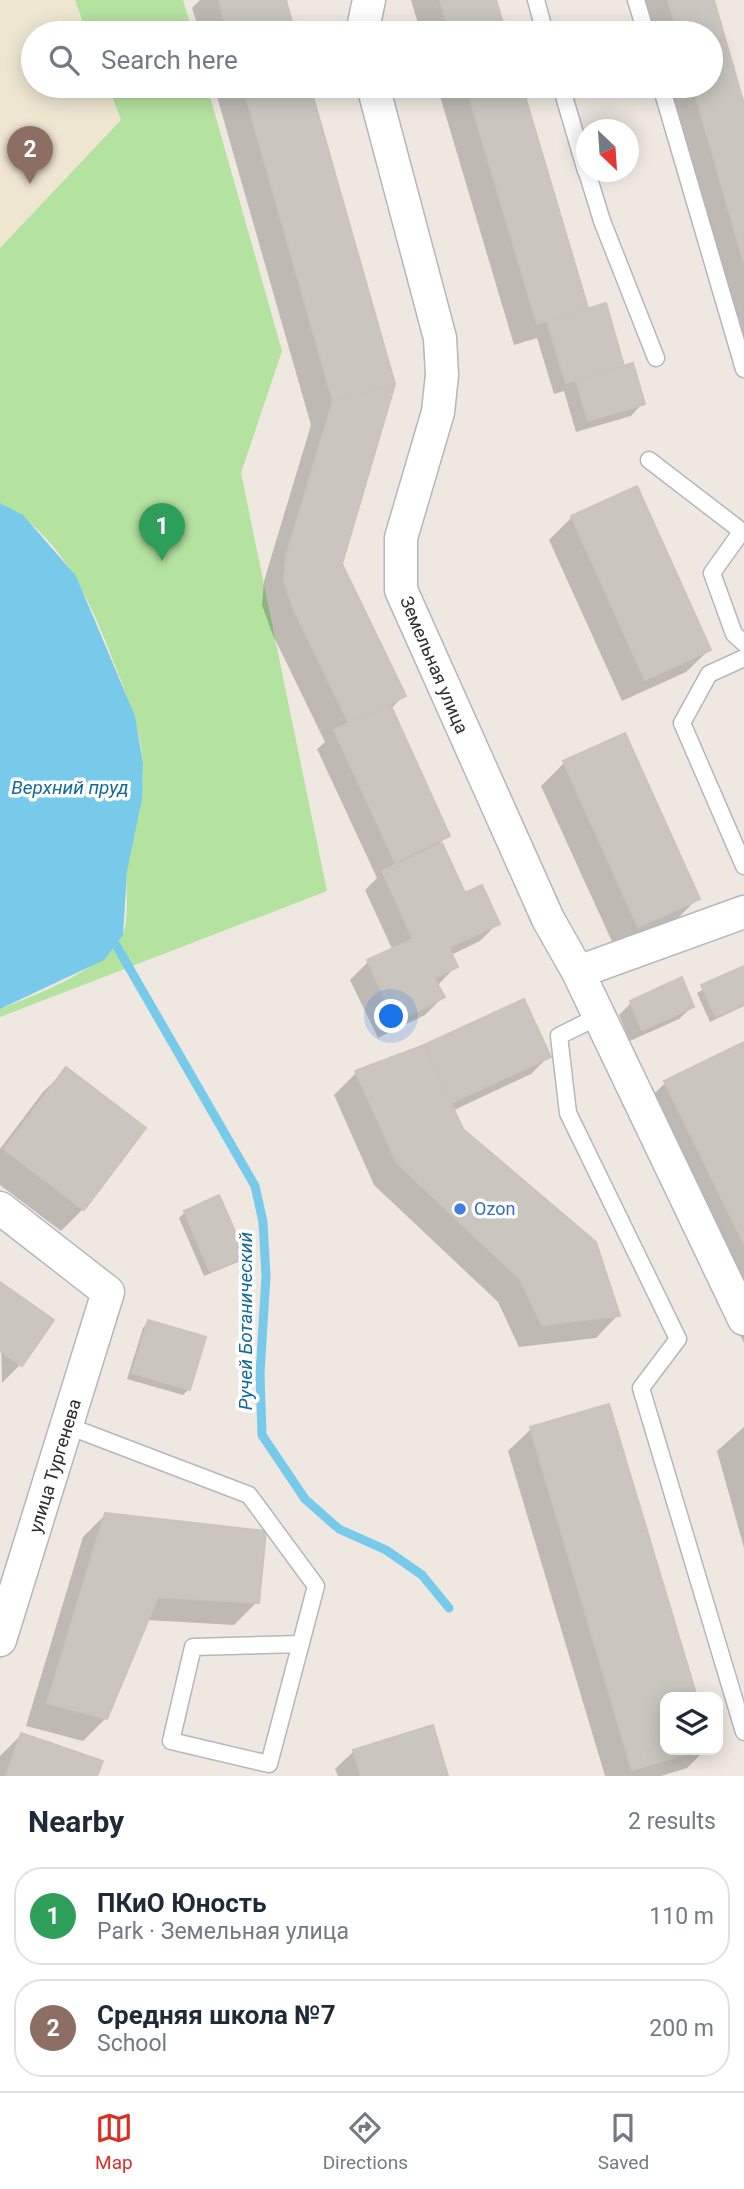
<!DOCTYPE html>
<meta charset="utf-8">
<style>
:root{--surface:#fff;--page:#f2f2f3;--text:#1f2937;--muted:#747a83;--line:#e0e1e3;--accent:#d93025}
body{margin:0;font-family:Roboto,sans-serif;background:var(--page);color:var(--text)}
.controls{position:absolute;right:21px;bottom:21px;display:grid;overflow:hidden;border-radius:14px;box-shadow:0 4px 18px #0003}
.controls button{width:63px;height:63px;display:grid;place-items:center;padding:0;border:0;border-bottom:2px solid var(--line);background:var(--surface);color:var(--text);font:35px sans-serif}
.compass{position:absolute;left:576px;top:119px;width:63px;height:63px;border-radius:50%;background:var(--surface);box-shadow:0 4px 18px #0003;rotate:155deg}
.you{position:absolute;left:392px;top:1017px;width:24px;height:24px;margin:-18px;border:5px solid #fff;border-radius:50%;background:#1a73e8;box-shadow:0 0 0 10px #1a73e833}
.badge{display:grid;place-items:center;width:46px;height:46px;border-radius:50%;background:var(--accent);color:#fff;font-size:23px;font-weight:700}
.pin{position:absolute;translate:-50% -58px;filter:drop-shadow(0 2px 4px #0008)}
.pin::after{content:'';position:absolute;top:37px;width:24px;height:21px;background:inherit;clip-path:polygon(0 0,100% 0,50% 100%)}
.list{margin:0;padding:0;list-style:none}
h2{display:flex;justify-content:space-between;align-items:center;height:91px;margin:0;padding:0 28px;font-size:30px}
h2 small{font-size:23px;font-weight:400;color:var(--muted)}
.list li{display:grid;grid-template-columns:46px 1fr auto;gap:21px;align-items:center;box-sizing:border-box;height:98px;margin:0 14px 14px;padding:0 14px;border:2px solid var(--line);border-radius:28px}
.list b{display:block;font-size:26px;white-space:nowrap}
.list p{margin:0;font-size:23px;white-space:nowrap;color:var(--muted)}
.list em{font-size:23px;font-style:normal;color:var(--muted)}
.icon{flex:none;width:38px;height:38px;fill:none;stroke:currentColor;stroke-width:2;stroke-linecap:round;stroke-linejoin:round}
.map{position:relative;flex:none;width:744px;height:1776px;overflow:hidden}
.search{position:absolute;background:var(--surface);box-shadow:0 4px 18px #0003;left:21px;right:21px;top:21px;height:77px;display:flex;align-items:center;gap:18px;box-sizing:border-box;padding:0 24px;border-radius:38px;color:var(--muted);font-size:26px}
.sheet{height:315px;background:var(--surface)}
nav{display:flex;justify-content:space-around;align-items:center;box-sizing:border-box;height:98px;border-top:2px solid var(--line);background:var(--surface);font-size:19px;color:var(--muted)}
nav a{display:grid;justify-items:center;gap:4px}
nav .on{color:var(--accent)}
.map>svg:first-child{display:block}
.education{fill:#eee6d1}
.green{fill:#b4e29f}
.water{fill:#78caeb}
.shadow{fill:#0003}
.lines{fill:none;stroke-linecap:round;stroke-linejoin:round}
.stream{stroke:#78caeb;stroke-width:9}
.building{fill:#cac6bf;stroke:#cac4ba;stroke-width:2}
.lane-casing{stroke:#b4b6c0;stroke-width:19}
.street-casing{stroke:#b4b6c0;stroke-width:35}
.lane{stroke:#fff;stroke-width:16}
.street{stroke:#fff;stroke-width:32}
.shop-dot{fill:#3f7fe0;stroke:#fff;stroke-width:2.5}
.labels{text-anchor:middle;stroke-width:7;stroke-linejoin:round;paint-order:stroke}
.street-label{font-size:18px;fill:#2d2d2d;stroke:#fff}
.shop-label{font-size:18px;fill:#366cbe;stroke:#fff;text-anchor:start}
.water-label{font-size:19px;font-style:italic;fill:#12699c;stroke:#fff}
</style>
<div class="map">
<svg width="744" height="1776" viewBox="0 0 744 1776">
<rect width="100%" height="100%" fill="#eee8e0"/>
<path class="education" d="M0,0H75L87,33H33V86H108L121,120L0,248Z"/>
<path class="green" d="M75,0H183L193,33H87Z
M108,86H207L282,351L241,473L327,891L0,1017V1009C36,995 102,970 121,937C131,921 125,888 127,869C131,834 144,800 143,764C141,728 127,696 114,663C90,600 62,535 0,503V248L121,120Z"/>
<path class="water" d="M0,503L23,515L76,576L135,716L143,763L142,799L127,871L123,935L104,960L0,1009Z"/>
<path class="shadow" d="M200,0H284L293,33H200L192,8Z
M411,0H495L504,33H421Z
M640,0H712L744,111V363L664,86H711V33H649Z
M214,86H308L393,384L340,564L403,696L391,709L448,835L440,843L465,895L498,923L480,941L451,955L455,967L437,986L443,997L425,1015L378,1038L350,980L368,962L393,951L365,890L377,878L317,749L325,742L272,633L262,605L264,581L311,425Z
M437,86H520L586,308L582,312L623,368L643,403L631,416L576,432L564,391L554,394L537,338L514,345Z
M572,517L709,650L686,672L622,701L549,540Z
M564,763L698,898L675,921L615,948L541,786Z
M744,967V1006L710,1022L697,993Z
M523,1001L549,1056L531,1074L452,1111L462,1130L618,1315L596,1338L519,1347L498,1302L374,1185L334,1095L356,1073L425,1047Z
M631,1003L692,1007L679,1019L630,1041L619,1015Z
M744,1044V1343L632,1116L665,1083Z
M66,1070L83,1209L61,1231L0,1185V1149L43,1092Z
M185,1212L244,1256L238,1262L204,1276L179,1218Z
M0,1284L52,1321L20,1365L2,1383Z
M148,1322L189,1389L183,1395L127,1379L143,1328Z
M608,1406L695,1697H665V1750H705L687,1768L661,1776H605L508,1451L531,1429Z
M744,1427V1548L717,1451Z
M105,1515L257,1602L234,1625L146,1620L106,1718L83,1741L26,1726L83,1537Z
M21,1735L95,1776H0V1756Z
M354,1751L446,1776H338L335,1769Z"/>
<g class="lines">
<path class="stream" d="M116,945L255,1186L263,1222L266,1276L260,1374L262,1435L305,1499L339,1529L386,1550L422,1575L449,1608"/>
</g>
<path class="building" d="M219,0H286L295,33H228Z
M440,0H496L506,33H450Z
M668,0H714L744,104V263L693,86H711V33H678Z
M243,86H310L395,384L333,401Z
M466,86H522L588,308L537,324Z
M606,303L624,366L566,383L547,321Z
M633,363L645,404L588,421L576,380Z
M395,384L342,564L406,696L349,723L294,610L284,582L286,557L333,401Z
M637,486L711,650L645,680L571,516Z
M390,704L450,836L395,862L334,730Z
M625,733L700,899L638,927L563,761Z
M442,843L465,893L482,885L500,924L449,947L458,967L434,978L445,997L396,1022L367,960L413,939L382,871Z
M744,966V1004L716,1017L701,985Z
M682,977L694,1007L642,1030L630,1001Z
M524,999L551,1057L451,1103L424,1045Z
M744,1042V1244L664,1081Z
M424,1045L463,1129L596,1242L620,1316L542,1325L520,1279L397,1163L355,1071Z
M66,1067L146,1128L84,1210L4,1149Z
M219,1195L246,1256L210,1272L184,1211Z
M0,1282L54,1320L22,1366L0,1351Z
M148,1320L206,1337L190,1390L132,1373Z
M609,1404L697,1697H665V1750H700L632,1770L530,1427Z
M105,1513L266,1531L259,1603L158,1597L107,1719L47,1703Z
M433,1725L448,1776H361L353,1750Z
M21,1733L103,1761L97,1776H6Z"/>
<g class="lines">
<g class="lane-casing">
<path id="lane" d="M536,0L545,33
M636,0L646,33
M561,86L586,171
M661,86L744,369
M587,172L602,221L656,358
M649,460L744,533
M742,531L712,573L734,634L744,643
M744,658L709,674L682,723L744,866
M599,1016L559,1036L568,1113L678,1339L641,1388L744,1732
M68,1426L249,1495L316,1586L269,1764L171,1741L193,1647L301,1644"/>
</g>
<g class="street-casing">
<path id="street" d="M362,33L369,0
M373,86L440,338L442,375L438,412L401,538V590L548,919L578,972L744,1319
M578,972L744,912
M0,1208L108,1292L0,1640"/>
</g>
<use href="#lane" class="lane"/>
<use href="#street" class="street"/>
</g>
<circle class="shop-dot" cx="460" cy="1209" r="7"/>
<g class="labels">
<g class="street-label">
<text transform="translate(434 665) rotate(67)" y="6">Земельная улица</text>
<text transform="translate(55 1466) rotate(-73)" y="6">улица Тургенева</text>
</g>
<g class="shop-label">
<text x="474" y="1215">Ozon</text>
</g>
<g class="water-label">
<text x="70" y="794">Верхний пруд</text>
<text transform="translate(245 1321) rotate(-90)" y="7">Ручей Ботанический</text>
</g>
</g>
</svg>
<div class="controls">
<button><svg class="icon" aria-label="layers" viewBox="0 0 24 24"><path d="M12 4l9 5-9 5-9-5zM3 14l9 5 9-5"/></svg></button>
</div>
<svg class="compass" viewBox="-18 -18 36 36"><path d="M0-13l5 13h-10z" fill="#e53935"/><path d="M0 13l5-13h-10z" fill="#747a83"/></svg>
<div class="you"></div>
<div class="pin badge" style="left:162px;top:561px;background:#2e9e5b">1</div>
<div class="pin badge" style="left:30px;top:184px;background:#8d6e63">2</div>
<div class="search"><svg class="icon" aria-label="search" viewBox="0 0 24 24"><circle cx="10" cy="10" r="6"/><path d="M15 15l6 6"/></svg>Search here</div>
</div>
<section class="sheet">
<h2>Nearby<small>2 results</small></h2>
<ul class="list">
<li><span class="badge" style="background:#2e9e5b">1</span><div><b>ПКиО Юность</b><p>Park · Земельная улица</p></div><em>110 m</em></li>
<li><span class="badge" style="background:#8d6e63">2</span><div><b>Средняя школа №7</b><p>School</p></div><em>200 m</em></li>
</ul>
</section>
<nav>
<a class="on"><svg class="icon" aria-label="map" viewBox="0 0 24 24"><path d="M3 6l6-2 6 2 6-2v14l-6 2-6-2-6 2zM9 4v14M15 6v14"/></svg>Map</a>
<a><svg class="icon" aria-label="directions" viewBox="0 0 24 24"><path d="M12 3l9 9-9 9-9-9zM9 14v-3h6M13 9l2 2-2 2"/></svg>Directions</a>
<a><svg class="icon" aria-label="saved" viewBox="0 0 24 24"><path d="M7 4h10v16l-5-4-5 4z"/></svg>Saved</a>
</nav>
